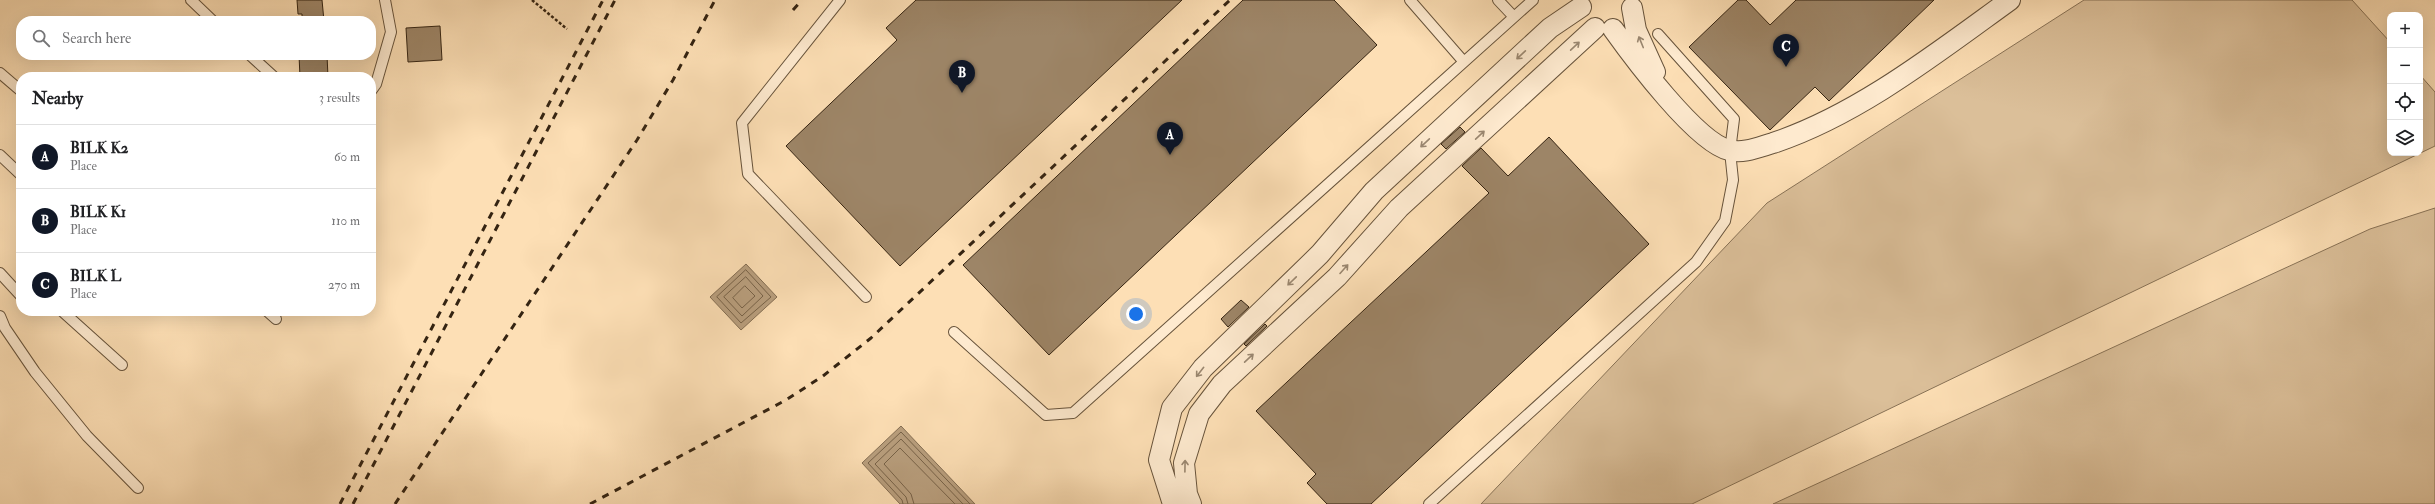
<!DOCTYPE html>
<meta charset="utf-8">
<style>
:root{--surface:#fff;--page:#f2f2f2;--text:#202124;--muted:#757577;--line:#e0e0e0;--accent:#111827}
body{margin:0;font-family:"IM FELL Double Pica",serif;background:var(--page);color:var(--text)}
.controls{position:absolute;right:12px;top:12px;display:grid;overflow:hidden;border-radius:8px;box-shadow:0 4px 16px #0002}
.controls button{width:36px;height:36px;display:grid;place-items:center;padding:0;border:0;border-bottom:1px solid var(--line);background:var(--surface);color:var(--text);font:20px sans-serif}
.you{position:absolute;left:1136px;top:314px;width:14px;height:14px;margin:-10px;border:3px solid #fff;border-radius:50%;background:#1a73e8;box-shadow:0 0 0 6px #1a73e833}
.badge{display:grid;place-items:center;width:26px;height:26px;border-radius:50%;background:var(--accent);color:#fff;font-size:13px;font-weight:700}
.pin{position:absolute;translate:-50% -33px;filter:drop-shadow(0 1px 2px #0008)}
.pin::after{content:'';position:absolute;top:21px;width:14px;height:12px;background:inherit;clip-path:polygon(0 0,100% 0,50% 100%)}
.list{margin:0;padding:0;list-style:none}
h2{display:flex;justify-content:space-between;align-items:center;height:52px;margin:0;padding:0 16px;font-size:17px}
h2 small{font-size:13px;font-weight:400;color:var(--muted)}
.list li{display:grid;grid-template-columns:26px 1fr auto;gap:12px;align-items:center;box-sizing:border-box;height:64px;padding:0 16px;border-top:1px solid var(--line)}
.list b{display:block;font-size:15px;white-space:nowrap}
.list p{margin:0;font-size:13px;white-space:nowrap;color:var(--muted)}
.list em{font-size:13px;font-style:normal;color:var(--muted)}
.icon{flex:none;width:22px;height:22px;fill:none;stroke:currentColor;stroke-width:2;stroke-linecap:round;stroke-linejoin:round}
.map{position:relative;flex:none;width:2435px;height:504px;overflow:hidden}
.search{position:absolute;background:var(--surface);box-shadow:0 4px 16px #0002;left:16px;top:16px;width:360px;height:44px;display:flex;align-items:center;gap:10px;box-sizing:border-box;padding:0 14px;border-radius:16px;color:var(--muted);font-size:15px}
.panel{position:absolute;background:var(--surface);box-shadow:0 4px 16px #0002;left:16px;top:72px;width:360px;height:244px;border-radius:16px}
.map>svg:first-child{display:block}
.green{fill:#dbbf99;stroke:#887256}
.water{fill:#b99f7e;stroke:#846e53}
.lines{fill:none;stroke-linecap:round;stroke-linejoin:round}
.shore{stroke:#776248;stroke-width:1}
.building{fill:#9d8567;stroke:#352412}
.service-casing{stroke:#67533b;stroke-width:12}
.minor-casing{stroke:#67533b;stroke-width:22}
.path{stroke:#352412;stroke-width:2.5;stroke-dasharray:3 2;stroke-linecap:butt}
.service{stroke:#feeacf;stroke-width:10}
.minor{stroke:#feeacf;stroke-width:20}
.rail{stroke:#352412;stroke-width:3;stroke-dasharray:7 7;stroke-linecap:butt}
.oneway{stroke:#9a8770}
</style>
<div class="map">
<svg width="2435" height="504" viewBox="0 0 2435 504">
<rect width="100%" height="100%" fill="#fddfb5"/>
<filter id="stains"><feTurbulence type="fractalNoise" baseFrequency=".005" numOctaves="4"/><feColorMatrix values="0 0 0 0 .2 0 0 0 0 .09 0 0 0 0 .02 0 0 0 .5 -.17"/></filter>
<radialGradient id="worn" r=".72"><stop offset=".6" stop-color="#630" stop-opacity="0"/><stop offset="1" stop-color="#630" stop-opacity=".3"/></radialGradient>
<path class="green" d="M2084,0H2352L2390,42V153H2420V75L2435,92V146L1692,504H1481L1767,203Z
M2435,208V504H1773L2370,229Z"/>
<path class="water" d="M746,264L777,297L741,330L710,297Z
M901,426L975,504H900L862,463Z"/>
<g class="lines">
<path class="shore" d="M746,270L771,297L741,323L717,297Z
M746,277L763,296L742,316L724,297Z
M745,286L755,296L742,308L733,298Z
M903,504L902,500L868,463L901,432L970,504
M908,504L906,497L875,464L901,439L963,504
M914,504L911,494L884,464L900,448L955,504"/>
</g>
<path class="building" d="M297,0H322L324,21H302V14H298Z
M916,0H1182L900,266L786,146L897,40L886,28Z
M1243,0H1334L1377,45L1049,355L963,265Z
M1738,0H1746L1770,25L1796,0H1934L1829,101L1815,87L1770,130L1689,47Z
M440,26L442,60L408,62L406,28Z
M299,55H327L328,77H300Z
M1460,127L1465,132L1446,149L1441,144Z
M1549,137L1649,244L1371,504H1327L1307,483L1316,474L1256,411L1489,193L1462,166L1481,148L1508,176Z
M1241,300L1249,307L1228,327L1221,319Z
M1265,324L1267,326L1246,346L1244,344Z"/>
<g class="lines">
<g class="service-casing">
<path id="service" d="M191,0L213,21
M840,0L742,123L748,174L866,297
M1410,0L1464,62
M1498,0L1514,17
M250,55L274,77
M0,73L21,91
M371,91L376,84L391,32L385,0
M0,155L21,175
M0,273L21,296
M62,311L122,365
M267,311L276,319
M0,316L5,328L35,372L87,436L138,488
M954,332L1046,415L1073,413L1533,0
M1429,504L1696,262L1725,221L1733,180L1730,151L1734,119L1658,34"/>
</g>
<g class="minor-casing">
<path id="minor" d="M1632,8L1636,30L1655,72
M1613,29C1633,57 1697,143 1729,150C1743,154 1759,147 1773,143C1858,115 1938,52 2010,0
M1173,504L1159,460L1172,408L1203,368L1320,254L1374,191L1550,28L1581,7
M1191,504L1187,494L1184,463L1199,414L1222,384L1337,277L1399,208L1595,28"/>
</g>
<path class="path" d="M532,0L567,29"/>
<use href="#service" class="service"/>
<use href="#minor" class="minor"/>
<path class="rail" d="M793,10L802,0
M340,504L603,0
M353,504L615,0
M395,504L637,140L673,80L715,0
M590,504L786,400L823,376L871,338L1230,0"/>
</g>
<defs><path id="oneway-shaft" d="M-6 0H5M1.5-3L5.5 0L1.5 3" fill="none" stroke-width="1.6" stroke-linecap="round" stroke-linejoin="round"/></defs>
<g class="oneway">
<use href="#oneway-shaft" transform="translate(1641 42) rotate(-112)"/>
<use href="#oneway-shaft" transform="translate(1575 46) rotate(-43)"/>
<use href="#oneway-shaft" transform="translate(1521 55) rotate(137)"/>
<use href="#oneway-shaft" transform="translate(1480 135) rotate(-43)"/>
<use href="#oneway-shaft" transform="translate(1425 143) rotate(137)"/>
<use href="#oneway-shaft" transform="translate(1344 269) rotate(-48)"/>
<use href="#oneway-shaft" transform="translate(1292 281) rotate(136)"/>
<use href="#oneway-shaft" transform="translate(1249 358) rotate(-43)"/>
<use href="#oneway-shaft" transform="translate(1200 372) rotate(128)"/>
<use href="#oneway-shaft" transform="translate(1185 466) rotate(-89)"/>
</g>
<rect width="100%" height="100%" filter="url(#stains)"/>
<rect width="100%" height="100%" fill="url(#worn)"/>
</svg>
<div class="controls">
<button>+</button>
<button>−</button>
<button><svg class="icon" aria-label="locate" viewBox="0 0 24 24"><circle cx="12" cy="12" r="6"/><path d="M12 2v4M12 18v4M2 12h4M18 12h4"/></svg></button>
<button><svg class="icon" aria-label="layers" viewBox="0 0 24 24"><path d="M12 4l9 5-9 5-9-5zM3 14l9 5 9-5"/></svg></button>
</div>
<div class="you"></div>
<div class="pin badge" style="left:1170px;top:155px">A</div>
<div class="pin badge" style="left:962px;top:93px">B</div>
<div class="pin badge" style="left:1786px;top:67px">C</div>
<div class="search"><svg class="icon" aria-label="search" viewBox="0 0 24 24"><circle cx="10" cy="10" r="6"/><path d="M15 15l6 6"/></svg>Search here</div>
<section class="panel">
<h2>Nearby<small>3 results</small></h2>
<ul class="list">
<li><span class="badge">A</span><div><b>BILK K2</b><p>Place</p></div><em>60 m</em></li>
<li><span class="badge">B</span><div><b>BILK K1</b><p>Place</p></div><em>110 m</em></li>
<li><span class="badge">C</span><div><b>BILK L</b><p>Place</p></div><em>270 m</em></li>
</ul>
</section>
</div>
